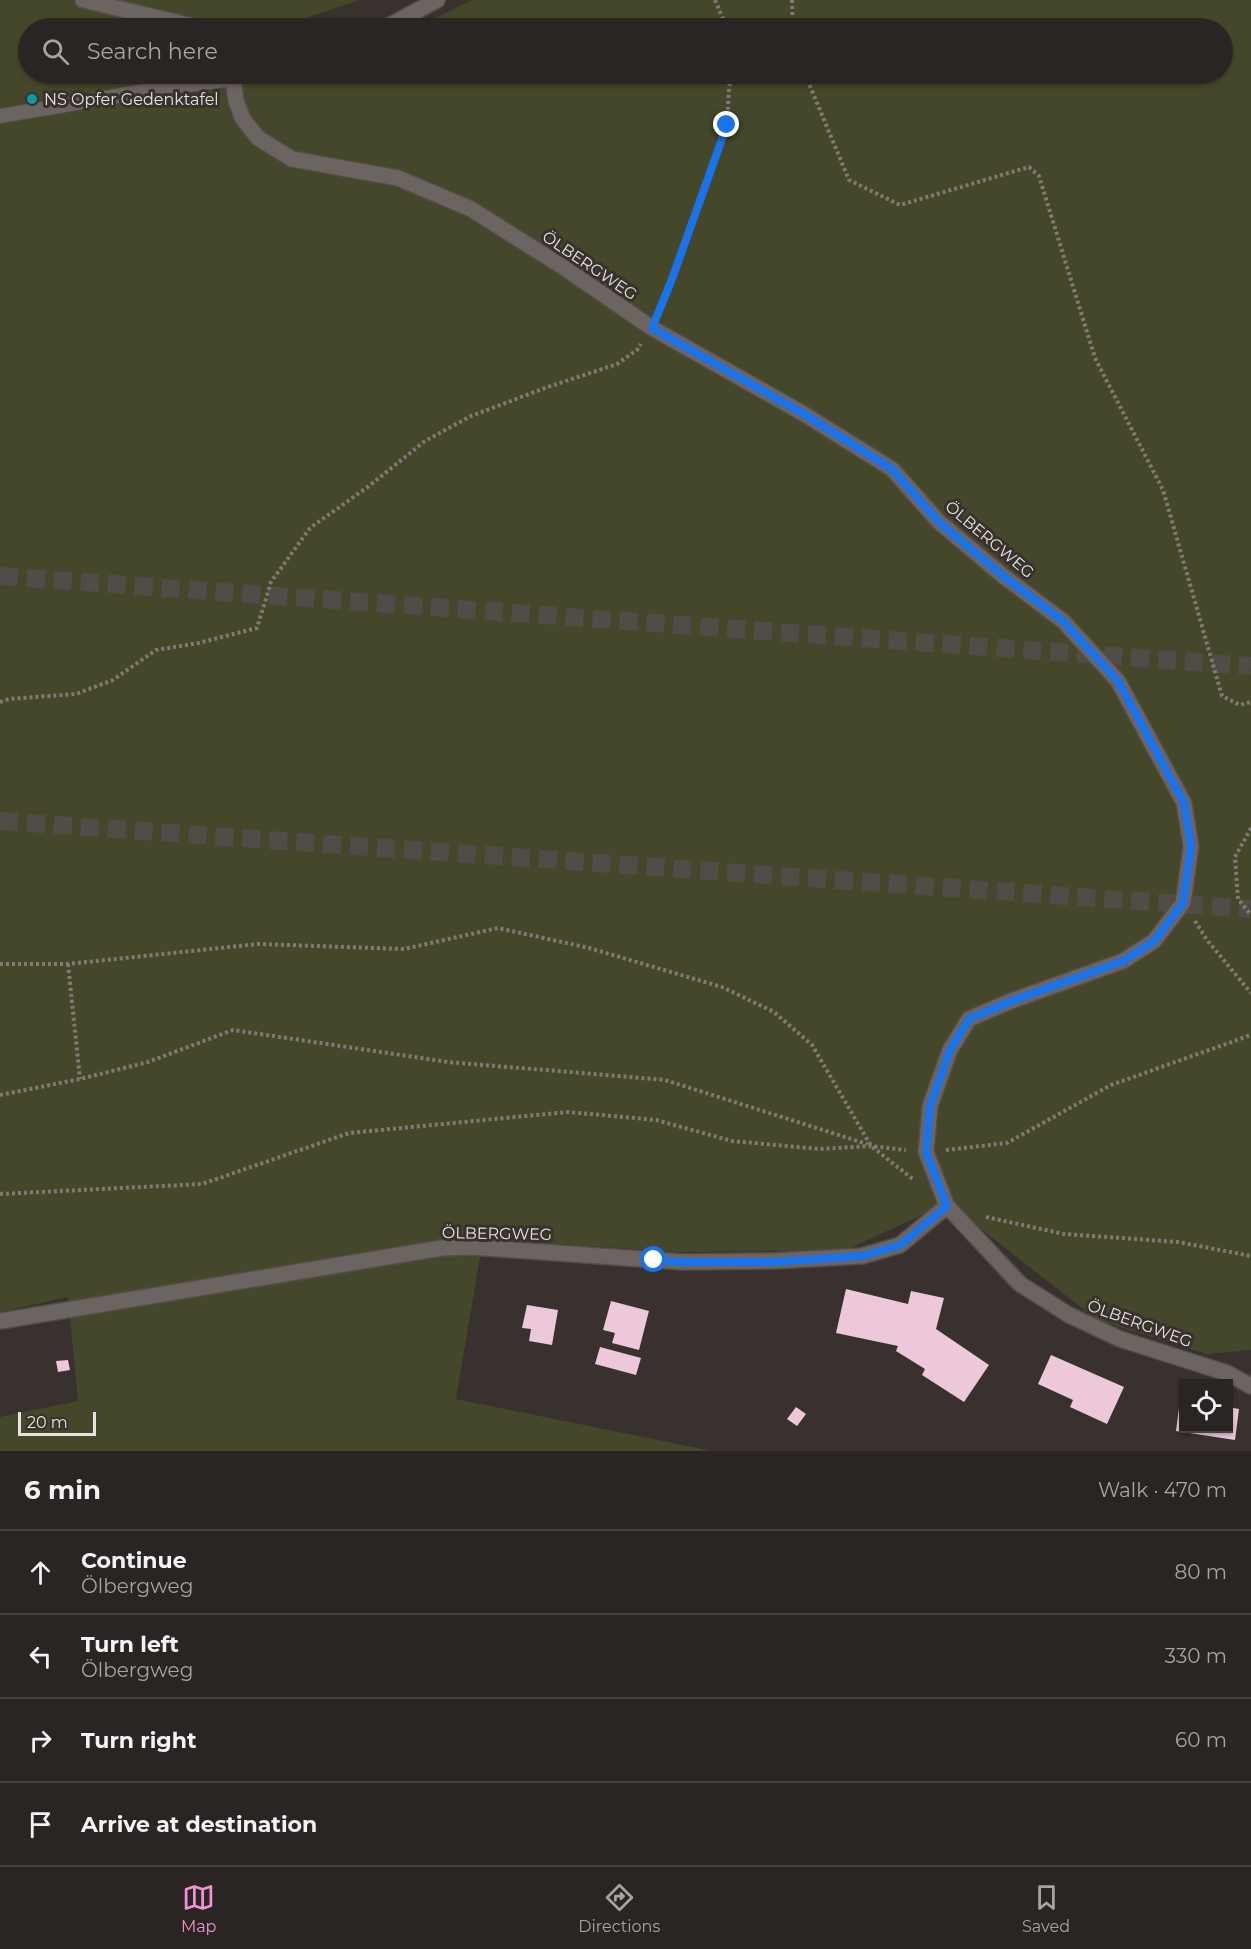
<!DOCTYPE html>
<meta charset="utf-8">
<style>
:root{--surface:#2a2522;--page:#36312f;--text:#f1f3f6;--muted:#a5a5a5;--line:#464240;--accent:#f391d5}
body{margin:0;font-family:Montserrat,sans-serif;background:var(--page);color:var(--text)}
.controls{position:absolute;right:18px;bottom:18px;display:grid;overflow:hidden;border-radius:0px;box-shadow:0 2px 4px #0004}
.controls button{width:54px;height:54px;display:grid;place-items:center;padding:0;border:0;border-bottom:2px solid var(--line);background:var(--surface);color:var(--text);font:30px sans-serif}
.scale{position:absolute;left:18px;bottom:15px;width:78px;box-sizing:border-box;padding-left:6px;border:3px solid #e7e2e0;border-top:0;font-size:16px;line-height:21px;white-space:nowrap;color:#e7e2e0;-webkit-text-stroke:4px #38312d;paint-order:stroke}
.stop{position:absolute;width:18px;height:18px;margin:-14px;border:4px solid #1a73e8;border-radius:50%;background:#fff}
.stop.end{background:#1a73e8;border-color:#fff;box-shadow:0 2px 6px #0008}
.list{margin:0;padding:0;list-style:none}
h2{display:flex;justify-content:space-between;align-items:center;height:78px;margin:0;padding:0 24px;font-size:26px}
h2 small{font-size:20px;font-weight:400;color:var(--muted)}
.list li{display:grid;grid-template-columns:39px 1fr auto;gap:18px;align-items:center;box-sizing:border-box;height:84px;padding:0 24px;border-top:2px solid var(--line)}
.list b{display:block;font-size:22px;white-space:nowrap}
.list p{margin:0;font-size:20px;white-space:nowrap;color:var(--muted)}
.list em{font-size:20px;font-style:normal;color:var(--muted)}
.icon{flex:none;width:33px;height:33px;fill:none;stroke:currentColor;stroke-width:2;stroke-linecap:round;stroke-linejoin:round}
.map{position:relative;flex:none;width:1251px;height:1451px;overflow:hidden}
.search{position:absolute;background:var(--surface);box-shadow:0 2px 4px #0004;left:18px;right:18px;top:18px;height:66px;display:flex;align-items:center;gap:15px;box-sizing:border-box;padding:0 21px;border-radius:33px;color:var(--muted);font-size:22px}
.sheet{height:414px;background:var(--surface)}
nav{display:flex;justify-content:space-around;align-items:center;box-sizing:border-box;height:84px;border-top:2px solid var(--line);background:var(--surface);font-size:16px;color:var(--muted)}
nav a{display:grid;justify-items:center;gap:3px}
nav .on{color:var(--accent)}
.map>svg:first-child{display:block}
.green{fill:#444729}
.building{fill:#edc7da}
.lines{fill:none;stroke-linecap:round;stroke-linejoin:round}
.highway-tunnel{stroke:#524c48;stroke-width:18;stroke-dasharray:18 9;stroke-linecap:butt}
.lane-casing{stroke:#534d4a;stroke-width:16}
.street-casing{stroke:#534d4a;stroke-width:18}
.path{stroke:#807a77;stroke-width:4;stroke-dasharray:3 3;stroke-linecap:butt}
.lane{stroke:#6c6460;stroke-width:14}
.street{stroke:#6c6460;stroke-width:15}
.route{stroke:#1a73e8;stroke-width:8}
.culture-dot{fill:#0f9aa8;stroke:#38312d;stroke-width:2}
.labels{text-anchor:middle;stroke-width:6;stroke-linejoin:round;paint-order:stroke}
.poi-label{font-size:16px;fill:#e7e2e0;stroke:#38312d;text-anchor:start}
.street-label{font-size:16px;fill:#e7e2e0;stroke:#38312d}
</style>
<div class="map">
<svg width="1251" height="1451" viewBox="0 0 1251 1451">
<rect width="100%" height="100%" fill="#38312d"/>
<path class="green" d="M0,0H360L308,17L328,28H28V74H1222V28H415L472,0H1251V1350L1207,1354L1097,1320L948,1203L846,1250L678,1252L483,1239L456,1399L712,1451H0V1417L78,1401L68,1297L0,1312Z"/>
<path class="building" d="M846,1289L908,1304L911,1291L944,1298L936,1329L989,1365L964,1402L922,1375L925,1369L896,1351L898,1346L836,1333Z
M611,1301L649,1311L639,1350L612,1343L615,1333L603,1330Z
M527,1305L558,1310L552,1345L529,1341L531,1329L522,1328Z
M600,1347L641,1358L636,1375L595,1364Z
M1051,1355L1124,1387L1107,1424L1070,1407L1073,1400L1038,1384Z
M68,1360L70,1370L58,1372L56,1361Z
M1180,1400L1184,1401V1428H1228V1407L1239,1409L1235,1440L1176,1431Z
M796,1407L806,1414L797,1426L787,1419Z"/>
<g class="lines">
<path class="highway-tunnel" d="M0,576L1251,666
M0,821L1251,909"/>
<g class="lane-casing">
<path id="lane" d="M0,116L163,88L233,79"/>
</g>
<g class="street-casing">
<path id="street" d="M83,0L201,28
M385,28L437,0
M236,74L233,79L236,101L243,119L258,138L292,159L398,178L471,209L563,267L652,328L804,414L892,469L939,522L1002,575L1063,621L1118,681L1184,803L1191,846L1183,903L1154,941L1123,961L1011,1001L969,1019L950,1050L930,1106L926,1152L947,1206
M0,1321L442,1248L473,1247L684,1262L772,1261L862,1256L900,1245L947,1206L1020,1284L1069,1315L1120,1339L1227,1373L1251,1386"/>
</g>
<path class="path" d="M715,0L727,28
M792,0L793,28
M805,74L849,180L900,205L1029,167L1039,176L1095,358L1163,490L1222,696L1240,705L1251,702
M660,308L727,125L729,87L732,74
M0,702L9,699L76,694L113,680L156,650L199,643L257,628L271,582L310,528L369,486L425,441L471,416L545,388L617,364L637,350L641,344
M1251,828L1235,857L1238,899L1251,915
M1195,921L1207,940L1251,993
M0,964H68L258,944L404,949L498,928L589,948L722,987L774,1012L812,1045L871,1146L914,1180
M68,964L80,1079
M0,1095L80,1079L148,1062L233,1030L448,1062L665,1080L867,1144
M946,1150L1007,1143L1111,1085L1251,1035
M0,1194L202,1184L349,1133L568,1112L656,1120L732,1141L819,1149L871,1146L906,1150
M986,1217L1064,1234L1178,1242L1251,1256"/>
<use href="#lane" class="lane"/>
<use href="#street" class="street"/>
</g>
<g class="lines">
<path class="route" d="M654,1260L684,1262H772L862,1256L900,1245L947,1206L926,1152L930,1106L950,1050L969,1019L1011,1001L1123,961L1154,941L1183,903L1191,846L1184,803L1118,681L1063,621L1002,575L939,522L892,469L804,414L652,328L672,279L727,125"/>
</g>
<circle class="culture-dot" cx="32" cy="99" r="6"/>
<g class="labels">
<g class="poi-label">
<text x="44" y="105">NS Opfer Gedenktafel</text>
</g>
<g class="street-label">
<text transform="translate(590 265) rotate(34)" y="6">ÖLBERGWEG</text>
<text transform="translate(990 539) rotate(40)" y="6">ÖLBERGWEG</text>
<text transform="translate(497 1233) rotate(1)" y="6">ÖLBERGWEG</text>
<text transform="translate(1140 1323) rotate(20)" y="6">ÖLBERGWEG</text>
</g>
</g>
</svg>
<div class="controls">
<button><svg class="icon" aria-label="locate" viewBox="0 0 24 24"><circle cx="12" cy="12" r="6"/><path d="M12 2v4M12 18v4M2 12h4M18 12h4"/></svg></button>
</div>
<div class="scale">20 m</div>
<div class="stop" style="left:654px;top:1260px"></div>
<div class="stop end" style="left:727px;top:125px"></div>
<div class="search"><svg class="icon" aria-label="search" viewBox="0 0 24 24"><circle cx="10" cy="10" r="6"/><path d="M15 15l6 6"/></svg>Search here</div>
</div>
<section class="sheet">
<h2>6 min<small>Walk · 470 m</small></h2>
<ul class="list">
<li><svg class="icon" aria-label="ahead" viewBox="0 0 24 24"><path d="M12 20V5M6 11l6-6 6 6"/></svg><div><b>Continue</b><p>Ölbergweg</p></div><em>80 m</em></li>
<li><svg class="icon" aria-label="left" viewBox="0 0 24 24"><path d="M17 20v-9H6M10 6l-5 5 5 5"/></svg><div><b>Turn left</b><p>Ölbergweg</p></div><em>330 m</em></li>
<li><svg class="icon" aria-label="right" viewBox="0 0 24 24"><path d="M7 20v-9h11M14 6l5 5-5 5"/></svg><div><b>Turn right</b></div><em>60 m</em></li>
<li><svg class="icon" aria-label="arrive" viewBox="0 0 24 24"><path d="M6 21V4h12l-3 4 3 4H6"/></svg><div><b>Arrive at destination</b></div></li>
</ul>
</section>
<nav>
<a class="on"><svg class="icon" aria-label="map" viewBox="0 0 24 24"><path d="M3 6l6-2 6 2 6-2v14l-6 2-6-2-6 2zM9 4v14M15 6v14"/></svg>Map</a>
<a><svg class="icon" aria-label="directions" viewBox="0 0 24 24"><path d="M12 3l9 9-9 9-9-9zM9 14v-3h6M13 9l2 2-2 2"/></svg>Directions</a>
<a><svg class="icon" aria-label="saved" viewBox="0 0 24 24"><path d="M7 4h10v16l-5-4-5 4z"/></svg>Saved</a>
</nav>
